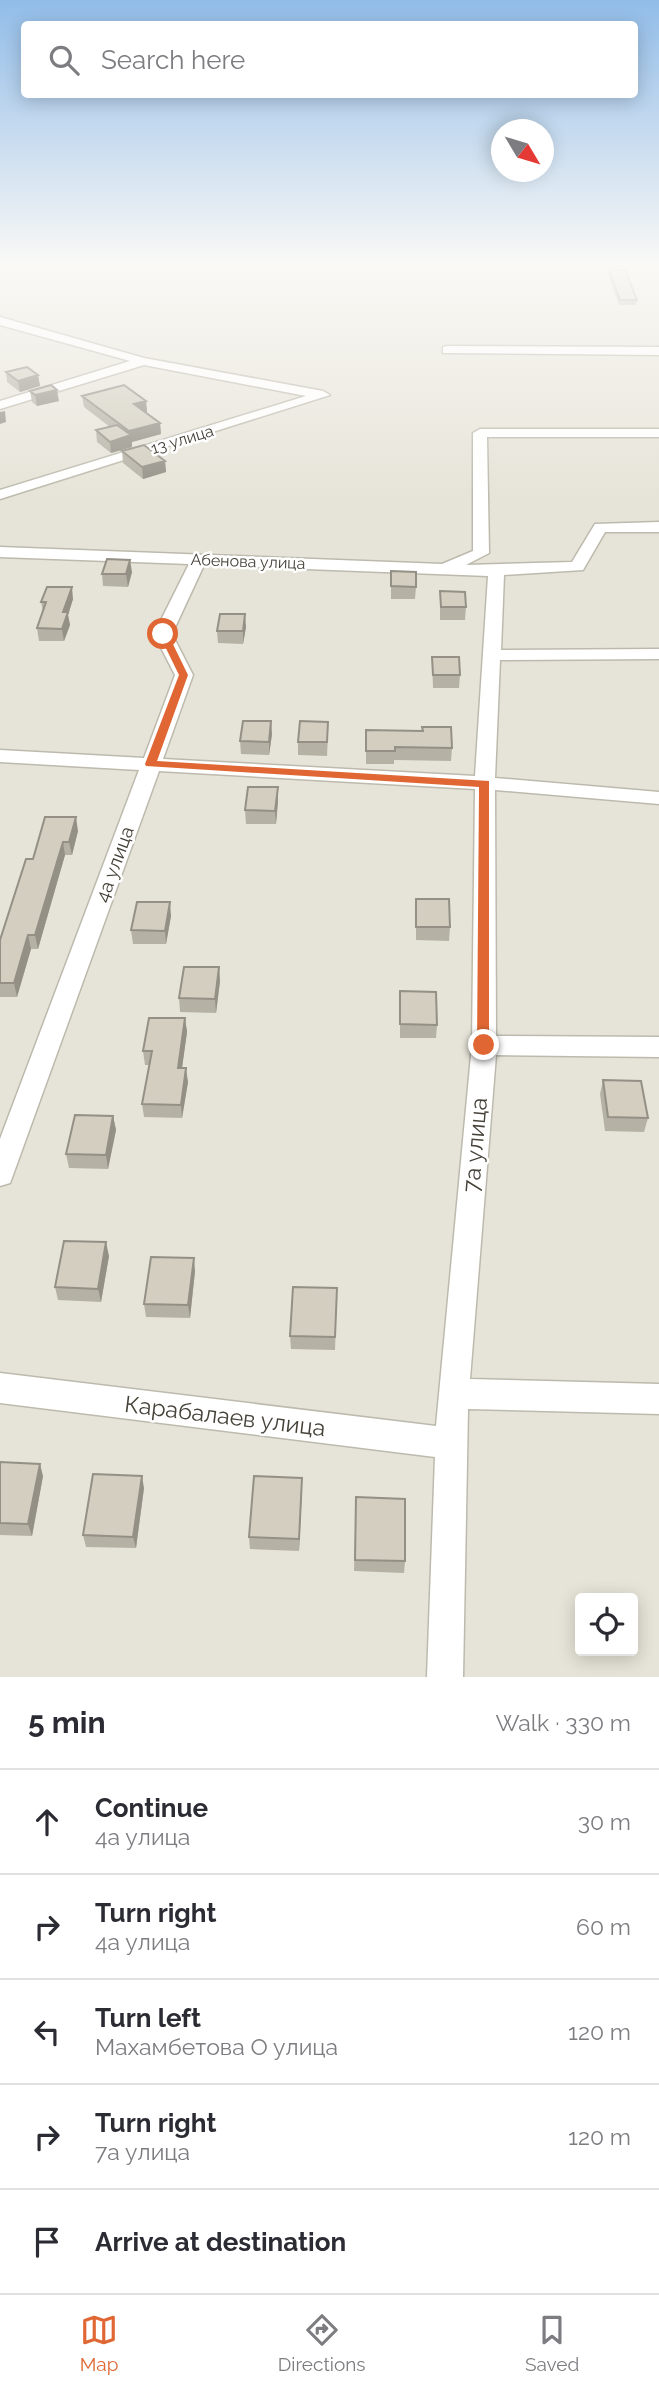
<!DOCTYPE html>
<meta charset="utf-8">
<style>
:root{--surface:#fff;--page:#f2f2f3;--text:#2b2b33;--muted:#7c7c81;--line:#e1e1e2;--accent:#e06733}
body{margin:0;font-family:Raleway,sans-serif;background:var(--page);color:var(--text)}
.controls{position:absolute;right:21px;bottom:21px;display:grid;overflow:hidden;border-radius:7px;box-shadow:0 4px 18px #0003}
.controls button{width:63px;height:63px;display:grid;place-items:center;padding:0;border:0;border-bottom:2px solid var(--line);background:var(--surface);color:var(--text);font:35px sans-serif}
.compass{position:absolute;left:491px;top:119px;width:63px;height:63px;border-radius:50%;background:var(--surface);box-shadow:0 4px 18px #0003;rotate:128deg}
.stop{position:absolute;width:21px;height:21px;margin:-16px;border:5px solid #e06733;border-radius:50%;background:#fff}
.stop.end{background:#e06733;border-color:#fff;box-shadow:0 2px 7px #0008}
.list{margin:0;padding:0;list-style:none}
h2{display:flex;justify-content:space-between;align-items:center;height:91px;margin:0;padding:0 28px;font-size:30px}
h2 small{font-size:23px;font-weight:400;color:var(--muted)}
.list li{display:grid;grid-template-columns:46px 1fr auto;gap:21px;align-items:center;box-sizing:border-box;height:105px;padding:0 28px;border-top:2px solid var(--line)}
.list b{display:block;font-size:26px;white-space:nowrap}
.list p{margin:0;font-size:23px;white-space:nowrap;color:var(--muted)}
.list em{font-size:23px;font-style:normal;color:var(--muted)}
.icon{flex:none;width:38px;height:38px;fill:none;stroke:currentColor;stroke-width:2;stroke-linecap:round;stroke-linejoin:round}
.map{position:relative;flex:none;width:659px;height:1677px;overflow:hidden}
.search{position:absolute;background:var(--surface);box-shadow:0 4px 18px #0003;left:21px;right:21px;top:21px;height:77px;display:flex;align-items:center;gap:18px;box-sizing:border-box;padding:0 24px;border-radius:7px;color:var(--muted);font-size:26px}
.sheet{height:616px;background:var(--surface)}
nav{display:flex;justify-content:space-around;align-items:center;box-sizing:border-box;height:98px;border-top:2px solid var(--line);background:var(--surface);font-size:19px;color:var(--muted)}
nav a{display:grid;justify-items:center;gap:4px}
nav .on{color:var(--accent)}
.map>svg:first-child{display:block}
.residential{fill:#e6e4d8;fill-rule:evenodd}
.lines{fill:none;stroke-linecap:round;stroke-linejoin:round}
.street-casing{stroke:#bdbaad;stroke-width:3}
.street{fill:#fff;fill-rule:evenodd}
.wall{fill:#b5b1a5}
.shaded-wall{fill:#949086}
.building{fill:#d3cec0;stroke:#949086;stroke-width:2}
.route{fill:#e06733}
.labels{text-anchor:middle;stroke-width:5;stroke-linejoin:round;paint-order:stroke}
.far-street-label{font-size:16px;fill:#464239;stroke:#fff}
.street-label{font-size:19px;fill:#464239;stroke:#fff}
.near-street-label{font-size:23px;fill:#464239;stroke:#fff}
</style>
<div class="map">
<svg width="659" height="1677" viewBox="0 0 659 1677">
<rect width="100%" height="100%" fill="#f3f1ea"/>
<path class="residential" d="M0,263H659V1677H0ZM580,1598H633V1651H580Z"/>
<g class="lines">
<g class="street-casing">
<path id="street" d="M0,317L144,358L323,391L330,395L0,499V490L306,396L144,365L0,409V401L130,361L0,325Z
M447,346L659,347V355L443,353V347Z
M480,429H659V437H487L489,553L466,565L572,562L595,524L659,522V532H605L583,570L504,575L501,650L659,649V659L500,660L495,778L659,792V804L495,790L496,1036L659,1037V1057L496,1055L470,1379L659,1384V1414L468,1409L463,1677H427L435,1457L0,1403V1373L436,1426L472,1045L475,789L159,771L13,1175L10,1183L0,1186V1139L139,770L0,762V750L144,758L175,675L154,634L189,564L0,557V547L442,564L473,551V433ZM204,565L488,576L475,776L163,759L193,675L172,634Z"/>
</g>
<use href="#street" class="street"/>
</g>
<path class="wall" d="M609,270L637,300L636,305H619L608,275Z
M6,372L38,375L40,386L20,392L7,382Z
M30,391L59,401L37,406L32,402Z
M82,396L146,401L147,412H145L160,423L161,434L132,442V447L111,453L97,442L96,430L110,427L84,407Z
M122,451L165,461L166,472L143,479L123,463Z
M391,571L416,587L415,599H391Z
M132,572L128,587L103,586L102,574Z
M440,591L466,607L465,620H440Z
M73,599L68,615L70,625L64,641H39L37,628L43,611L41,602Z
M246,627L243,644L218,643L217,631Z
M432,657L460,675L459,688H433Z
M366,730L452,748L451,761L394,760V764H366Z
M272,734L269,755L241,754L240,741Z
M328,735L327,756L298,755V742Z
M278,801L276,824H246L245,810Z
M78,831L72,855H65L38,949H31L17,997H0V940L33,859Z
M416,899L450,927L449,941L416,940Z
M171,916L166,944H133L131,930Z
M219,967L220,981L216,1013L180,1012L179,998Z
M400,991L437,1025L436,1038H400Z
M185,1018L187,1032L182,1068L188,1082L182,1118L144,1117L142,1104L149,1065H145L143,1051Z
M603,1080L648,1118L644,1132L605,1131L600,1094Z
M113,1116L116,1130L108,1169L69,1168L66,1154Z
M109,1256L101,1302L58,1300L55,1287Z
M195,1271L190,1318L146,1317L144,1304Z
M337,1288L335,1350L291,1349L290,1336Z
M0,1462L43,1476L32,1536L0,1535Z
M302,1478L299,1551L250,1549L249,1537Z
M144,1488L136,1548L86,1547L83,1535Z
M356,1497L405,1561L404,1573L354,1571Z"/>
<path class="shaded-wall" d="M38,375L40,386L20,392L18,381Z
M57,390L59,401L37,406L35,395Z
M146,401L147,412L135,415L134,404Z
M5,411L6,422L0,424V412Z
M160,423L161,434L132,442V447L111,453L110,442L130,436L129,431Z
M165,461L166,472L143,479L142,467Z
M130,560L132,572L128,587L126,574Z
M72,587L73,599L68,615L70,625L64,641L62,629L63,612Z
M245,614L246,627L243,644V631Z
M271,721L272,734L269,755V742Z
M278,787V801L276,824L275,811Z
M76,817L78,831L72,855L69,842Z
M63,842L65,855L38,949L35,935Z
M170,902L171,916L166,944L165,931Z
M28,935L31,949L17,997L14,983Z
M219,967L220,981L216,1013L215,999Z
M185,1018L187,1032L180,1082L178,1068Z
M186,1068L188,1082L182,1118L181,1105Z
M113,1116L116,1130L108,1169L106,1155Z
M106,1242L109,1256L101,1302L98,1289Z
M194,1258L195,1271L190,1318L188,1305Z
M40,1464L43,1476L32,1536L28,1524Z
M142,1476L144,1488L136,1548L133,1537Z
M302,1478V1490L299,1551V1539Z"/>
<path class="building" d="M609,270H625L637,300H620Z
M27,367L38,375L18,381L6,372Z
M51,385L57,390L35,395L30,391Z
M124,385L146,401L134,404L160,423L129,431L82,396Z
M117,425L131,435L110,442L96,430Z
M144,445L165,461L142,467L122,451Z
M107,559L130,560L126,574H102Z
M391,571L416,572V587L391,586Z
M47,587H72L63,612H68L62,629L37,628L46,602H41Z
M440,591L465,592L466,607H441Z
M220,614H245L243,631H217Z
M432,657H459L460,675H433Z
M243,721H271L269,742L240,741Z
M300,721L328,722L327,742H298Z
M422,727H451L452,748L395,747V751H366V730L423,731Z
M248,787H278L275,811L245,810Z
M45,817H76L69,842H63L35,935H28L14,983H0V940L26,859H33Z
M416,899H449L450,927H416Z
M137,902H170L165,931L131,930Z
M184,967H219L215,999L179,998Z
M400,991L436,992L437,1025L400,1024Z
M149,1018H185L178,1068H186L181,1105L142,1104L152,1051H143Z
M603,1080L641,1081L648,1118L608,1117Z
M75,1115L113,1116L106,1155L66,1154Z
M64,1241L106,1242L98,1289L55,1287Z
M151,1257L194,1258L188,1305L144,1304Z
M293,1287L337,1288L335,1337L290,1336Z
M0,1462L40,1464L28,1524L0,1523Z
M93,1474L142,1476L133,1537L83,1535Z
M254,1476L302,1478L299,1539L249,1537Z
M356,1497L405,1499V1561L355,1560Z"/>
<linearGradient id="sky" x2="0" y2="1"><stop stop-color="#91bce8"/><stop offset="0.53" stop-color="#faf9f6"/><stop offset="1" stop-color="#faf9f6" stop-opacity="0"/></linearGradient>
<rect width="659" height="498" fill="url(#sky)"/>
<path class="route" d="M163,631L168,634L188,675L157,761L489,781V1049L484,1050L477,1045L479,787L146,766L145,764L179,675L159,634Z"/>
<g class="labels">
<g class="far-street-label">
<text transform="translate(182 439) rotate(-17)" y="6">13 улица</text>
<text transform="translate(248 561) rotate(2)" y="6">Абенова улица</text>
</g>
<g class="street-label">
<text transform="translate(114 864) rotate(-70)" y="7">4а улица</text>
</g>
<g class="near-street-label">
<text transform="translate(475 1145) rotate(-85)" y="8">7а улица</text>
<text transform="translate(225 1416) rotate(7)" y="8">Карабалаев улица</text>
</g>
</g>
</svg>
<div class="controls">
<button><svg class="icon" aria-label="locate" viewBox="0 0 24 24"><circle cx="12" cy="12" r="6"/><path d="M12 2v4M12 18v4M2 12h4M18 12h4"/></svg></button>
</div>
<svg class="compass" viewBox="-18 -18 36 36"><path d="M0-13l5 13h-10z" fill="#e53935"/><path d="M0 13l5-13h-10z" fill="#7c7c81"/></svg>
<div class="stop" style="left:163px;top:634px"></div>
<div class="stop end" style="left:484px;top:1045px"></div>
<div class="search"><svg class="icon" aria-label="search" viewBox="0 0 24 24"><circle cx="10" cy="10" r="6"/><path d="M15 15l6 6"/></svg>Search here</div>
</div>
<section class="sheet">
<h2>5 min<small>Walk · 330 m</small></h2>
<ul class="list">
<li><svg class="icon" aria-label="ahead" viewBox="0 0 24 24"><path d="M12 20V5M6 11l6-6 6 6"/></svg><div><b>Continue</b><p>4а улица</p></div><em>30 m</em></li>
<li><svg class="icon" aria-label="right" viewBox="0 0 24 24"><path d="M7 20v-9h11M14 6l5 5-5 5"/></svg><div><b>Turn right</b><p>4а улица</p></div><em>60 m</em></li>
<li><svg class="icon" aria-label="left" viewBox="0 0 24 24"><path d="M17 20v-9H6M10 6l-5 5 5 5"/></svg><div><b>Turn left</b><p>Махамбетова О улица</p></div><em>120 m</em></li>
<li><svg class="icon" aria-label="right" viewBox="0 0 24 24"><path d="M7 20v-9h11M14 6l5 5-5 5"/></svg><div><b>Turn right</b><p>7а улица</p></div><em>120 m</em></li>
<li><svg class="icon" aria-label="arrive" viewBox="0 0 24 24"><path d="M6 21V4h12l-3 4 3 4H6"/></svg><div><b>Arrive at destination</b></div></li>
</ul>
</section>
<nav>
<a class="on"><svg class="icon" aria-label="map" viewBox="0 0 24 24"><path d="M3 6l6-2 6 2 6-2v14l-6 2-6-2-6 2zM9 4v14M15 6v14"/></svg>Map</a>
<a><svg class="icon" aria-label="directions" viewBox="0 0 24 24"><path d="M12 3l9 9-9 9-9-9zM9 14v-3h6M13 9l2 2-2 2"/></svg>Directions</a>
<a><svg class="icon" aria-label="saved" viewBox="0 0 24 24"><path d="M7 4h10v16l-5-4-5 4z"/></svg>Saved</a>
</nav>
